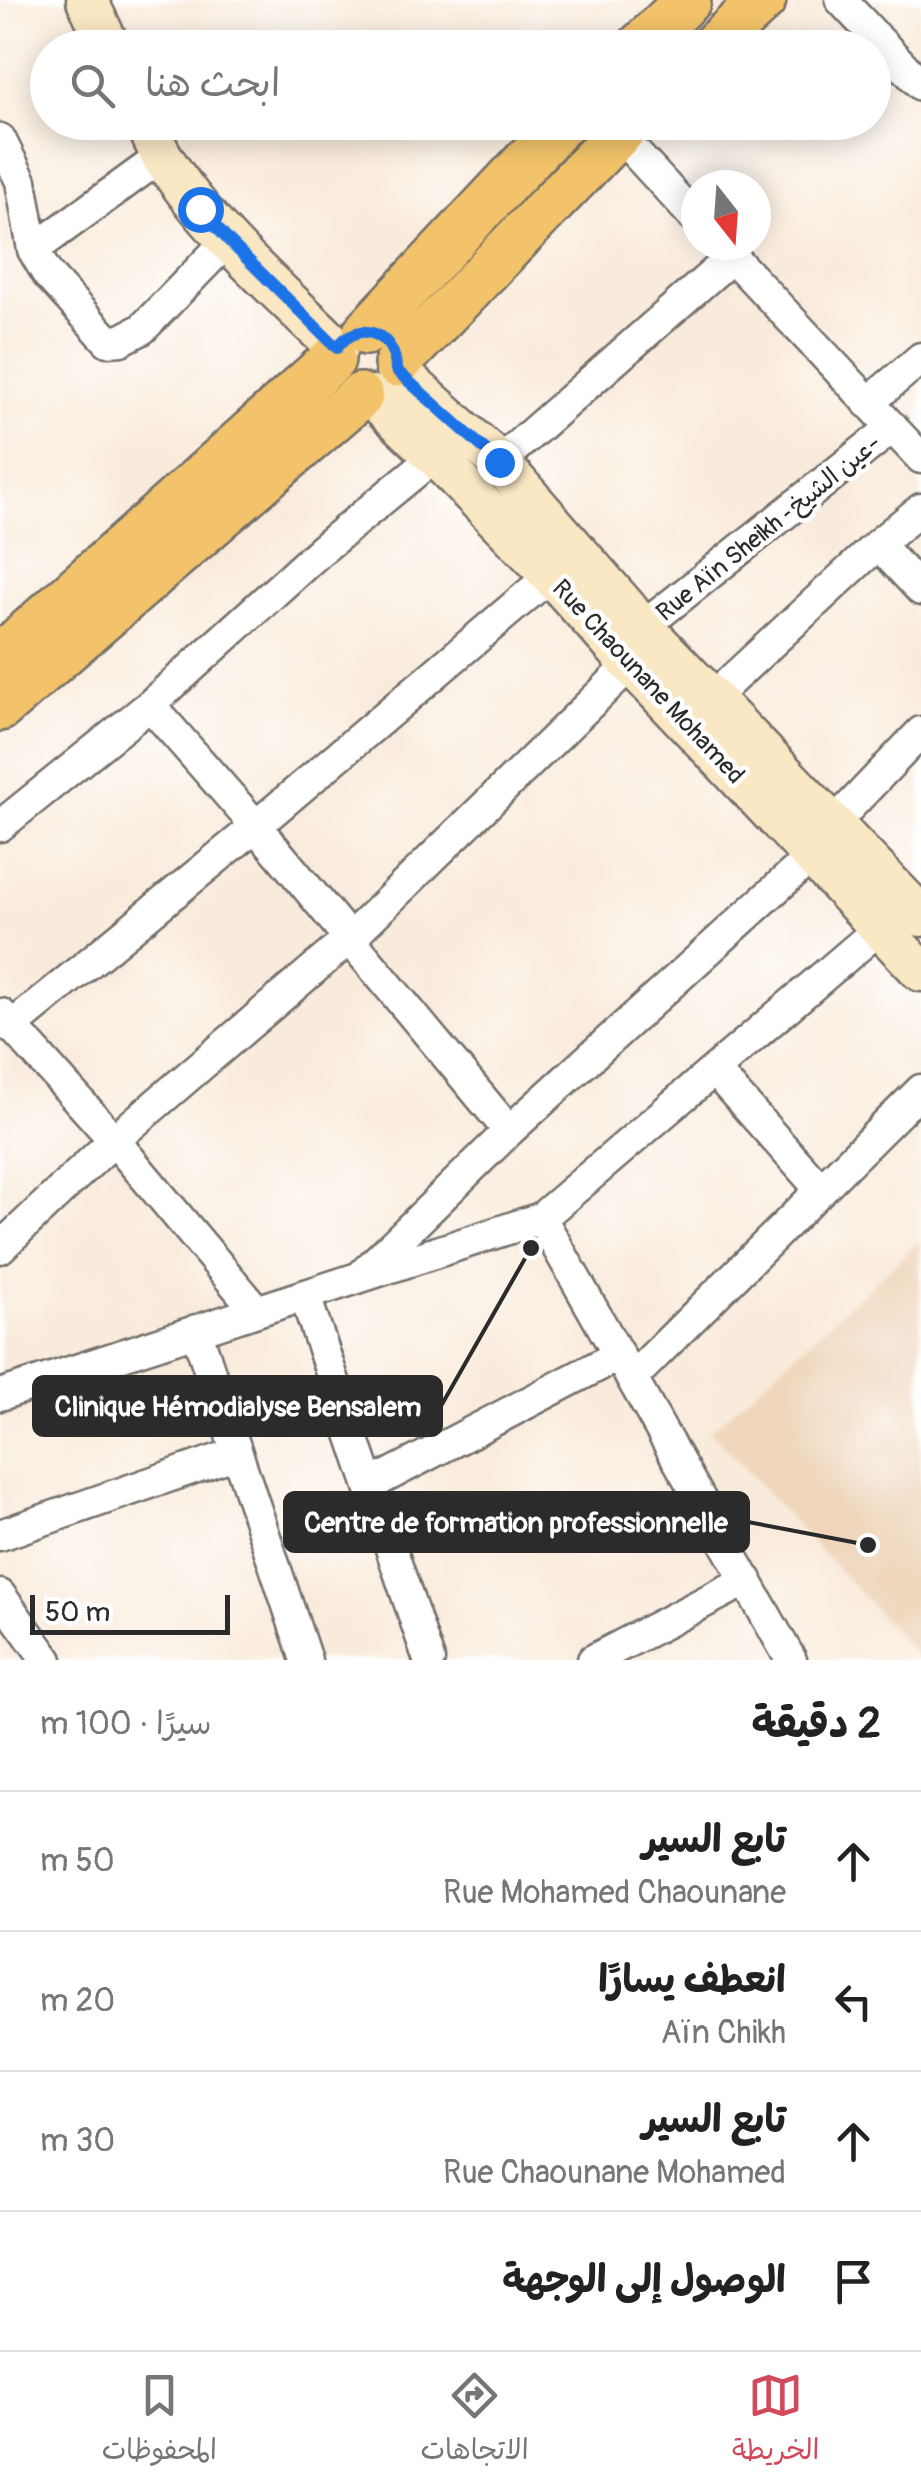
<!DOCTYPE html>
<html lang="ar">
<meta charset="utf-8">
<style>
:root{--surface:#fff;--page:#f6f6f6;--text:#222;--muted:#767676;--line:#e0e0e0;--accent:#d1495b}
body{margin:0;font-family:Pangolin,"Playpen Sans Arabic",sans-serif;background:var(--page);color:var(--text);direction:rtl}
.compass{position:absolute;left:681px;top:170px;width:90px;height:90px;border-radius:50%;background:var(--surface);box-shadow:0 5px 25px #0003;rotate:163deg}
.scale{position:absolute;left:30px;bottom:25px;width:200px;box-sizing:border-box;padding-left:10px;border:5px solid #2b2b2b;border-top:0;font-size:28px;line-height:35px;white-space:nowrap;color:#2b2b2b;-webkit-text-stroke:8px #fff;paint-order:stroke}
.stop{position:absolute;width:30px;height:30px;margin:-22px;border:8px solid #1a73e8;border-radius:50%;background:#fff}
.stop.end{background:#1a73e8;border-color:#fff;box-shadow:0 2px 10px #0008}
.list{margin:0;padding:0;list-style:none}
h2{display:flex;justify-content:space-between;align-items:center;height:130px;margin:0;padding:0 40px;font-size:42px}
h2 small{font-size:32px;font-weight:400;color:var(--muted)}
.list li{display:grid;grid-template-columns:65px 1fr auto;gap:30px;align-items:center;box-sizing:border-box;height:140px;padding:0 40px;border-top:2px solid var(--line)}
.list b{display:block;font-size:38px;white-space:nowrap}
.list p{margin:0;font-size:32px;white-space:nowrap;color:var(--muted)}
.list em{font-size:32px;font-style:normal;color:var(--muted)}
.icon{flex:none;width:55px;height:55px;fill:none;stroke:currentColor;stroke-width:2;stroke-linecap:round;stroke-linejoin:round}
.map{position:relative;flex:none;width:921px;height:1660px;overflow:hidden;direction:ltr}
.search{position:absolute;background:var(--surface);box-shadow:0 5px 25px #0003;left:30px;right:30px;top:30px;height:110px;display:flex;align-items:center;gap:25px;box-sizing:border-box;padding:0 35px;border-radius:55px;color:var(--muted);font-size:38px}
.sheet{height:690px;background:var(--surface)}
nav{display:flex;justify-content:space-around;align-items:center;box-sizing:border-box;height:140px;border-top:2px solid var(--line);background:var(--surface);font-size:28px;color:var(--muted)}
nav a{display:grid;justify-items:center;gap:5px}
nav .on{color:var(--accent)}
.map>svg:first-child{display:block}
.built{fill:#efd6bc}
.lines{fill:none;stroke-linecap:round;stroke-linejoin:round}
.street-casing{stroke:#736e69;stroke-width:35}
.secondary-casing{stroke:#736e69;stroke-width:45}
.primary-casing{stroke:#736e69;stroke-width:50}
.street{stroke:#fff;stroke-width:30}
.secondary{stroke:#fae7c3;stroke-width:40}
.primary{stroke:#f2c36a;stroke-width:45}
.route{stroke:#1a73e8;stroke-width:12}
.labels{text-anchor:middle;stroke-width:9;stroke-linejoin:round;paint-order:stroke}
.street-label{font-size:25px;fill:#2b2b2b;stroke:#fff}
.leader{fill:none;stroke:#2b2b2b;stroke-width:4}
.callout-dot{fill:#2b2b2b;stroke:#fff;stroke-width:4}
.callout{fill:#2b2b2b;stroke:#2b2b2b;stroke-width:4}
.callout-label{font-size:28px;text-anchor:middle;font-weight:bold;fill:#fff}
</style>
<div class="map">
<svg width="921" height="1660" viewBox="0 0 921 1660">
<rect width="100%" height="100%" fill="#fff"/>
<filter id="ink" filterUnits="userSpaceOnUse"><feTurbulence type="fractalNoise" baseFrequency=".01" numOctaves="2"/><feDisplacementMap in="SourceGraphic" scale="20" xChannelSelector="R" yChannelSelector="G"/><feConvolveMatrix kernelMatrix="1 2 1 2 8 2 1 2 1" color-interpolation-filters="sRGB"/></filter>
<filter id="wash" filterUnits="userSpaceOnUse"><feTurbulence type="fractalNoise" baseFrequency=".0048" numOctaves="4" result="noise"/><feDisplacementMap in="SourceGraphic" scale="40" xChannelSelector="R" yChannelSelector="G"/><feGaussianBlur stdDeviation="2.25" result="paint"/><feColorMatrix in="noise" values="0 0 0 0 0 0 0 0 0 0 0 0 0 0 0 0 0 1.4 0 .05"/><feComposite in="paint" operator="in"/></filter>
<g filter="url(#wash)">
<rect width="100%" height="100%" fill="#f9ebdb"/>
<path class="built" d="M921,1240V1660L710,1431Z"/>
</g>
<g filter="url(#ink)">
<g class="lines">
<g class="street-casing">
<path id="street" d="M841,0L921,85
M607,122L696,219
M0,139L21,181L33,250L48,275L108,341L121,340L142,329L228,240
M721,245L921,458
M33,250L162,156
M868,403L921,358
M499,462L732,257
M878,544L921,590
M643,627L893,427
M712,698L878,544L921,509
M150,705L256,826L509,1131
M833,824L921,732
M0,826L150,705L321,550L435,456
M1,1014L114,1140L257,1311
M11,1027L256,826L551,575
M714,1070L821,1190
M541,1218L791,1660
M0,1248L114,1140L350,938L631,664
M364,1273L509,1131L812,856
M305,1296L429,1660
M196,1330L306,1660
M632,1378L921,1090
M0,1395L541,1218L880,928
M370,1485L619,1355
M0,1535L237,1453
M0,1595L47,1660
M593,1660L747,1580"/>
</g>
<g class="secondary-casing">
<path id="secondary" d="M87,0L110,48
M146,122C151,134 156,147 163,158C208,230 276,288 337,348
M396,370L499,462L643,627L921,916
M371,396L435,456L551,575L615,647L921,971"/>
</g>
<g class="primary-casing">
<path id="primary" d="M638,48L688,0
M711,48L763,0
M366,332L563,122
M397,364L630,122
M0,657L332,360
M0,708L360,396"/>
</g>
<use href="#street" class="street"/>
<use href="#secondary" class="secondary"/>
<use href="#primary" class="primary"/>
</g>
</g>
<g class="lines" filter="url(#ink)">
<path class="route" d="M200,209L228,240L337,348C359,317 396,334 396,370L499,462"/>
</g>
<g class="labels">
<g class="street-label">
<text transform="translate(768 527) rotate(-39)" y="9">Rue Aïn Sheikh -عين الشيخ-</text>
<text transform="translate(649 681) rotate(47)" y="9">Rue Chaounane Mohamed</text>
</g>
</g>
<path class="leader" d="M531 1248L441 1406M868 1545L748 1522"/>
<g class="callout-dot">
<circle cx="531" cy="1248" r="10"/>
<circle cx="868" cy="1545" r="10"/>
</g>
<g class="callout">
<rect x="34" y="1377" width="407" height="58" rx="10"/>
<rect x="285" y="1493" width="463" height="58" rx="10"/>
</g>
<g class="callout-label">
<text x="238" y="1416">Clinique Hémodialyse Bensalem</text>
<text x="516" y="1532">Centre de formation professionnelle</text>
</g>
</svg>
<svg class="compass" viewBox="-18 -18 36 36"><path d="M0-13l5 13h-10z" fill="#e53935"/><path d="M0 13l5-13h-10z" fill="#767676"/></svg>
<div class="scale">50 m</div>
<div class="stop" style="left:200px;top:209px"></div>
<div class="stop end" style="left:499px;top:462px"></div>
<div class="search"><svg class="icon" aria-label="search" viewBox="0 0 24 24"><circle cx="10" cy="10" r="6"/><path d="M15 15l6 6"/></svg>ابحث هنا</div>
</div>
<section class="sheet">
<h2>2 دقيقة<small>سيرًا · 100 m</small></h2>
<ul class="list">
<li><svg class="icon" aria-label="ahead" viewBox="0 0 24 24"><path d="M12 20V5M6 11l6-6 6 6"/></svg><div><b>تابع السير</b><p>Rue Mohamed Chaounane</p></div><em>50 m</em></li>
<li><svg class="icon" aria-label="left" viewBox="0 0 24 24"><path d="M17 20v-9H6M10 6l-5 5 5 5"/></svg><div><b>انعطف يسارًا</b><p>Aïn Chikh</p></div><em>20 m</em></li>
<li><svg class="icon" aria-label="ahead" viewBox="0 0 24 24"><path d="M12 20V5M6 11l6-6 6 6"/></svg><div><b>تابع السير</b><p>Rue Chaounane Mohamed</p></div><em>30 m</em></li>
<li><svg class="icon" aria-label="arrive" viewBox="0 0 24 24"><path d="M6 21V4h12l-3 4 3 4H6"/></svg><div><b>الوصول إلى الوجهة</b></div></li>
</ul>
</section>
<nav>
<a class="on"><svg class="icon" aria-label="map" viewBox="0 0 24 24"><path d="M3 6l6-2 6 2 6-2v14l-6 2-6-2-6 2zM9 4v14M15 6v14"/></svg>الخريطة</a>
<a><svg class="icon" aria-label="directions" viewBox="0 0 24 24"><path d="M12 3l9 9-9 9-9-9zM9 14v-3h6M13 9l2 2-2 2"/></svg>الاتجاهات</a>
<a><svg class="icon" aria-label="saved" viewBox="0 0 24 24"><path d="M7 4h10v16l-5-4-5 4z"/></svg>المحفوظات</a>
</nav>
